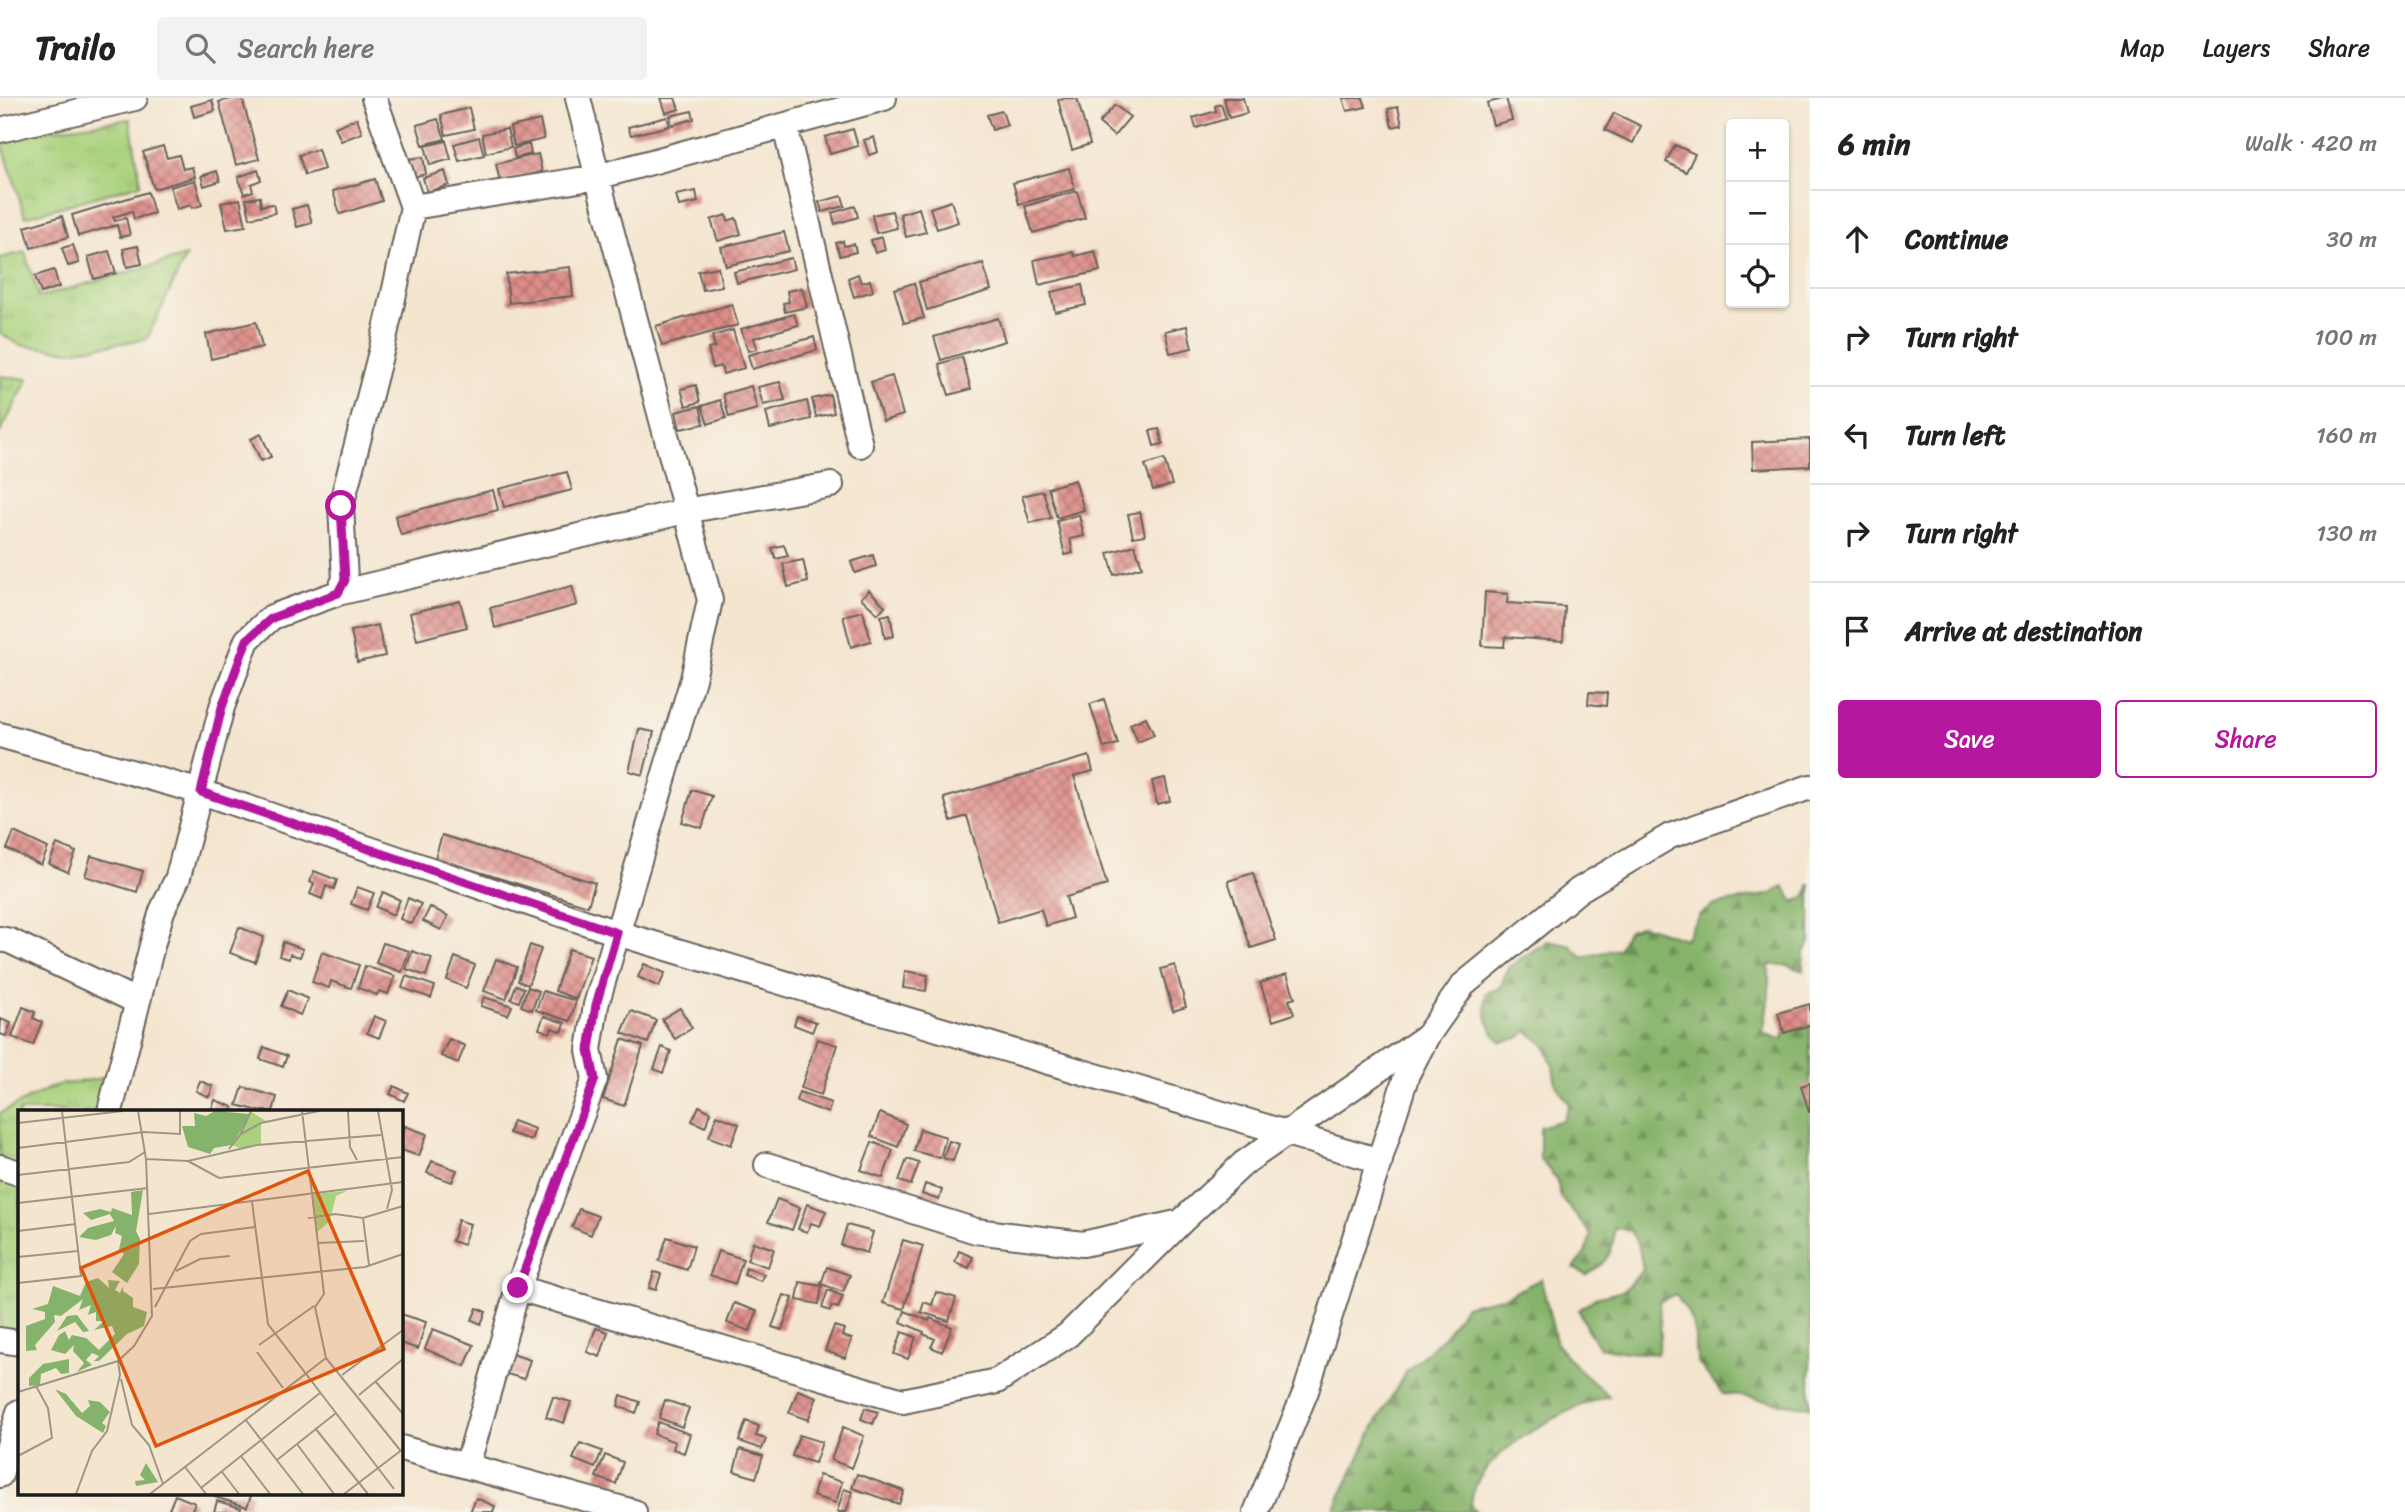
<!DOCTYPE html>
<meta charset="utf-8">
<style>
:root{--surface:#fff;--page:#f2f2f2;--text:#222;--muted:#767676;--line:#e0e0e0;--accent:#b5179e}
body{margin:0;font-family:Sriracha,sans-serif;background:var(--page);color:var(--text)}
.controls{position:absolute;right:21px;top:21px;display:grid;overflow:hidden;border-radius:7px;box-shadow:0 2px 5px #0004}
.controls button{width:63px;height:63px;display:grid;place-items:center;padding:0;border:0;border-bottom:2px solid var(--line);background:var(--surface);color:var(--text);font:35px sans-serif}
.stop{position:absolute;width:21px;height:21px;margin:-16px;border:5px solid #b5179e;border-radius:50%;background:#fff}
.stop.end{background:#b5179e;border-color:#fff;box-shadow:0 2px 7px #0008}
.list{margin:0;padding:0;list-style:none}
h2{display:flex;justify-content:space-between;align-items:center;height:91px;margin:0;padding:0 28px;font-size:30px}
h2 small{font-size:23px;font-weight:400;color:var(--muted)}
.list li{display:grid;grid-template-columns:46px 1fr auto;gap:21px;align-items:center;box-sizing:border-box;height:98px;padding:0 28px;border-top:2px solid var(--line)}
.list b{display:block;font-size:26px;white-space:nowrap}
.list em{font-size:23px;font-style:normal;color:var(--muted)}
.actions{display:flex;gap:14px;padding:21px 28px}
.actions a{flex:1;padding:16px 0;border:2px solid var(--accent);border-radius:7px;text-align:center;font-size:24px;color:var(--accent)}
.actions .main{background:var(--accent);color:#fff}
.icon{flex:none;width:38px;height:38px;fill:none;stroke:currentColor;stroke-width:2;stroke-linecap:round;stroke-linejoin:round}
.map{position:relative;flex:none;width:1810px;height:1414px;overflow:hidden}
header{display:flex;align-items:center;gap:42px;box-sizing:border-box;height:98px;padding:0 35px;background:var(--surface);border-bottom:2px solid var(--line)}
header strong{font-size:33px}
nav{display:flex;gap:38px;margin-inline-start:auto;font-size:24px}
.search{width:490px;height:63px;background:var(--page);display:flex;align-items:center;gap:18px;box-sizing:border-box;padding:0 24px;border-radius:7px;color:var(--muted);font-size:26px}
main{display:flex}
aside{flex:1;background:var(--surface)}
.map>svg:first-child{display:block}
.grass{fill:url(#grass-tufts);stroke:#62764c;stroke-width:2}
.forest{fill:url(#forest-firs);stroke:#516844;stroke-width:2}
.building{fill:url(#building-cross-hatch)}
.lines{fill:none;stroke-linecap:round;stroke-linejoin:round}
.minor-casing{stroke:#68625b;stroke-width:28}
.minor{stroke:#fff;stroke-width:24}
.route{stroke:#b5179e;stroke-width:9}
.inset-road{fill:none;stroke:#9e9587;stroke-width:2}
.view{fill:#de560d;fill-opacity:0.15;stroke:#de560d;stroke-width:3.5}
.inset-edge{fill:none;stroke:#1c1c1c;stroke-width:3.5}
</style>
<header>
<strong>Trailo</strong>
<div class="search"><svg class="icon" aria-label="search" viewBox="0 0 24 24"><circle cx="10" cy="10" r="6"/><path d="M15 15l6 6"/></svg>Search here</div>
<nav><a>Map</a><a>Layers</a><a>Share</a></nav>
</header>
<main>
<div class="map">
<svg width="1810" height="1414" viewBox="0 0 1810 1414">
<defs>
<pattern id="grass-tufts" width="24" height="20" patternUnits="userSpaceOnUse" patternTransform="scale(1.75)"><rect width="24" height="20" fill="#a9d17b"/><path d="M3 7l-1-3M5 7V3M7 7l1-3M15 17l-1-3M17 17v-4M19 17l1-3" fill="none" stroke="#91b36a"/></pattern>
<pattern id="forest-firs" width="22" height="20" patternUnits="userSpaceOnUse" patternTransform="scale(1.75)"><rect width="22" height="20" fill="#86b36b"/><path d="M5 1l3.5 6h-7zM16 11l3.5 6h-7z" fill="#6d9157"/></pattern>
<pattern id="building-cross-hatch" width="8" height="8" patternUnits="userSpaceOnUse" patternTransform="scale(1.75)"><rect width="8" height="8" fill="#de8d88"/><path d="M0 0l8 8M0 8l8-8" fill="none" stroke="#b3726e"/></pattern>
</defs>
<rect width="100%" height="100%" fill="#f7f3e8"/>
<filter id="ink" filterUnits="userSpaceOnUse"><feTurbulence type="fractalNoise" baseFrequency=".0143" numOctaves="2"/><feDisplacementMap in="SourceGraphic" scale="14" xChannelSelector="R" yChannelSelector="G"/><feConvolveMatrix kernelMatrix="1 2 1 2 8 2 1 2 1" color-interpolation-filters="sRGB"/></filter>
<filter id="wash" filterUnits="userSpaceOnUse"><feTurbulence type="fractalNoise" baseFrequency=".00686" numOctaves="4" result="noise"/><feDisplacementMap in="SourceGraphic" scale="28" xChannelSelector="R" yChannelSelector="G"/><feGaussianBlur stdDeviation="1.57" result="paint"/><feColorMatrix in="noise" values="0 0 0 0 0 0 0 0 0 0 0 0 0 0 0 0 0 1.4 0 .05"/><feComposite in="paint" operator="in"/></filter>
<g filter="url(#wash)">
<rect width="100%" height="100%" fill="#f4e5cf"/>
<path class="grass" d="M130,21L141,86L25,119L0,38Z
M25,154L39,199L186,158L147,241L70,253L20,247L0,235V160Z
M0,278L28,281L0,335Z
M121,977L110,1013H19V1245L0,1242V1015L54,988Z"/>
<path class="forest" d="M1810,785V844L1804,854L1803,873L1788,867H1769V897L1763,935L1783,942L1784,935L1810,927V1309C1780,1307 1753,1298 1723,1296L1699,1266L1695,1251V1233L1687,1213L1675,1196L1659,1204L1661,1237L1657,1256L1626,1254L1599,1249L1587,1231L1579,1212L1595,1200L1623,1193L1643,1172L1639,1150L1631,1133L1614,1129C1615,1152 1607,1166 1586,1177L1574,1170L1585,1155L1591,1137L1561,1099L1556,1080L1540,1061V1029L1563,1022L1569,1006L1556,987L1553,968L1545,948L1527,933L1519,940L1501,944C1485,926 1485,919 1486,895L1500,890L1509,869L1547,843L1569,847L1583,859L1619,851L1627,833L1642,827L1685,841L1699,817L1715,807L1771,796L1784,788L1794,804L1806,798Z
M1541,1181L1557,1247L1578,1271L1609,1298C1568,1309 1495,1347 1476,1387C1473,1393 1472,1401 1470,1407L1477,1414H1333L1375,1327L1406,1274L1446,1236L1465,1208L1505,1199Z"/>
<g id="blocks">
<path class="building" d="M235,0H242L259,61L236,67L219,4Z
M661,0H675L679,11L666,15Z
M1066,0H1077L1090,46L1072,52L1058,2Z
M1224,0H1243L1247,15L1229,20Z
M1343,0H1363L1366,9L1347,13Z
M1506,0L1512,22L1493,27L1487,5Z
M212,2L215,13L194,19L191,8Z
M1221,6L1226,21L1196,30L1193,20L1216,13L1215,8Z
M1115,7L1130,19L1114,38L1099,25Z
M1398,9L1402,27L1392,29L1388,11Z
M469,10L474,31L446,37L441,17Z
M692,13L694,21L672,27L670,18Z
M1002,13L1007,27L992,32L987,17Z
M1614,15L1641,28L1633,45L1605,32Z
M667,19L670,28L631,37L628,29Z
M357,20L362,35L341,43L335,29Z
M438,21L445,41L423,47L417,27Z
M540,22L544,41L514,48L510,29Z
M507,31L511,49L486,55L482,36Z
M853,31L858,48L830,56L825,39Z
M479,39L484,57L459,63L454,46Z
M874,39L878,54L869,57L864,42Z
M446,43L451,61L430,67L425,48Z
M529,46L531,56L515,60L513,51Z
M1675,47L1695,56L1686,74L1666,64Z
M163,48L167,60L179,57L183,71L192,69L195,79L154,91L143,54Z
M318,51L324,71L305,77L299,57Z
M538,56L542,74L500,84L496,66Z
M423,59L426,76L412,79L409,61Z
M1069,70L1075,91L1019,106L1013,85Z
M258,72L261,82L251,86L253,93L244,96L238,79Z
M217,73L220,83L204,88L201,78Z
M445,73L449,87L427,94L423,80Z
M375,81L382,103L340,116L333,93Z
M195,82L202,107L192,110L191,107L177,111L170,89Z
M696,93L698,104L679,108L676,97Z
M1077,93L1085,120L1033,135L1025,108Z
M148,94L154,115L134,121L132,113L113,119L115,123L126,120L130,137L120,139L117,127L78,138L72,117Z
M842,98L845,108L822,114L819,104Z
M260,99L261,108L273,106L275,115L250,120L246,101Z
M240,101L246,128L227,131L221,105Z
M951,103L958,124L937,131L930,110Z
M307,107L312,125L297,129L292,111Z
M855,108L858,119L835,126L832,115Z
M919,110L926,134L906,139L900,116Z
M892,113L897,130L876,135L872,117Z
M726,117L728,123L736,120L741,136L718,143L711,122Z
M62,118L68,139L31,150L25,129Z
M784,134L789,153L726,168L721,149Z
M882,139L885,152L875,155L871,142Z
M843,143L844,148L854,146L856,154L840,158L836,145Z
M73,147L79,165L68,168L62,150Z
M138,148L142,166L127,169L123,151Z
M109,153L116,175L94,181L88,159Z
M1095,153L1100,173L1039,187L1034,162L1073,154L1075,158Z
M791,160L794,171L737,185L734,174Z
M983,165L991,192L927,212L919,184Z
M570,169L573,198L509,205L506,176Z
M718,169L722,188L703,192L698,173Z
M54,172L59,189L41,195L35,178Z
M858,176L861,185L870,182L873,193L854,199L848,180Z
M914,185L924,220L904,225L894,191Z
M1082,187L1086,207L1055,214L1051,194Z
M802,190L807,209L785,214L783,205L789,204L787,193Z
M732,206L738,227L662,248L656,228Z
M794,216L798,227L754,240L757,251L748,253L741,231Z
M998,220L1005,243L941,262L934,239Z
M256,224L262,249L211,261L206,236Z
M1187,228L1192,250L1170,255L1165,233Z
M733,232L744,270L723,276L721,268L713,270L708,251L715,249L712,238Z
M814,239L817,252L752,271L748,257Z
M962,259L971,291L949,297L939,266Z
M892,278L903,317L883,323L871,284Z
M780,284L785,302L763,307L758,289Z
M696,287L700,304L686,308L681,291Z
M751,288L757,311L729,319L723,296Z
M830,297L834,315L816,319L812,301Z
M720,302L726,320L708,326L702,308Z
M807,303L811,321L770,331L766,314Z
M700,308L704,326L680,331L676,314Z
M1159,331L1163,346L1154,348L1150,333Z
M261,336L271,359L261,363L251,341Z
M1810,341V368L1753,371L1752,344Z
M1164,361L1172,387L1153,392L1145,367Z
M567,374L572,392L504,409L499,391Z
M1075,382L1084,412L1057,420L1048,390Z
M493,392L498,412L401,437L395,418Z
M1043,393L1051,420L1030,425L1022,398Z
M1140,414L1145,437L1133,439L1128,416Z
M1079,417L1084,438L1070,441L1073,455L1065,457L1057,423Z
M784,447L788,458L776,461L772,450Z
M1135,447L1142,469L1114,477L1108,455Z
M873,457L876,468L855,475L851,464Z
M803,462L808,484L788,489L783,466Z
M572,488L577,507L495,530L490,510Z
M869,492L885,508L878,516L861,500Z
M1485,494L1508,496L1507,505L1565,509L1563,543L1505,539L1504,549L1482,548Z
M460,503L467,529L417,542L410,515Z
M863,513L871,543L851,549L843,518Z
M890,516L894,538L885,540L881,518Z
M378,527L385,558L357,564L351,533Z
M1589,594L1607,595L1606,608L1588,606Z
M1104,601L1118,646L1104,650L1090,606Z
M1146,619L1154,637L1138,644L1130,626Z
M639,631L654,634L643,677L629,673Z
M1089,658L1093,673L1074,678L1107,787L1066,799L1072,820L1046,828L1041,811L998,824L967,718L951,723L944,700Z
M1165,680L1170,703L1157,706L1152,683Z
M692,692L712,698L702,730L682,724Z
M14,734L48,750L41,767L7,751Z
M442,737L595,785L588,808L435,760Z
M57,746L76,754L68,774L49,766Z
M91,758L143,773L137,794L85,778Z
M314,773L337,782L334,791L326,788L322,801L310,796L314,786L310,784Z
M1253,775L1276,842L1251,850L1228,783Z
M357,789L374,795L367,812L351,806Z
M383,794L400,802L393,817L376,809Z
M408,800L421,806L412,826L400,821Z
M430,809L448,818L441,832L423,823Z
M239,829L264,839L255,864L230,855Z
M283,844L303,851L300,859L290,856L289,861L279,858Z
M383,845L409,853L402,874L376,865Z
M530,847L541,851L528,887L518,883Z
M569,851L591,858L576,901L555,893Z
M412,853L432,860L426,878L406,871Z
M322,854L359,867L351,890L331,883L329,890L312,884Z
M455,859L475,867L466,890L447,882Z
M496,861L517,869L506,901L484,893Z
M644,866L665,875L659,889L638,879Z
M1175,867L1186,909L1173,913L1161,871Z
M365,868L395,878L388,896L379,893L377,897L358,890Z
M905,873L928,877L926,893L903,890Z
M1287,876L1295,900L1289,902L1294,916L1273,923L1260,885Z
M406,878L435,888L431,900L402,890Z
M516,887L524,890L519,904L511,901Z
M528,889L539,893L532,912L521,908Z
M288,892L308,901L300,917L281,908Z
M543,893L576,903L570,923L536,912Z
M484,899L512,908L508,917L481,908Z
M1810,906V927L1784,935L1778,915Z
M23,909L35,914L33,920L42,924L33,947L12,939Z
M680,910L692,930L675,941L662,921Z
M631,913L656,922L648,945L622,935Z
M374,918L386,923L379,940L367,935Z
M544,918L565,925L562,934L552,930L550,935L539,931Z
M797,918L816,924L812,934L794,927Z
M1,921L11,925L6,938L0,936Z
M449,941L465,948L458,965L441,958Z
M622,941L643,948L624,1008L603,1001Z
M817,941L837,947L821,997L801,990Z
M264,949L287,958L283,969L260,961Z
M662,949L671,953L663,975L654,971Z
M200,983L213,988L209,999L196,993Z
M1810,985V1014H1809L1801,988Z
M394,988L408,995L404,1003L390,996Z
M243,989L277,999L273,1013H259L237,1007Z
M799,994L831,1005L828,1015L796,1003Z
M215,1002L233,1009L232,1013H211Z
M699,1008L711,1014L705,1029L692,1023Z
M880,1015L906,1026L898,1049L871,1038Z
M717,1017L739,1026L731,1047L709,1039Z
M513,1023L535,1031L531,1042L509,1035Z
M405,1028L427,1036L419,1058L401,1052V1040Z
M920,1031L946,1039L940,1060L914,1053Z
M949,1043L959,1046L953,1063L943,1060Z
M872,1044L893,1052L883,1080L861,1072Z
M907,1061L919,1065L911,1087L899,1083Z
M432,1063L457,1072L452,1084L427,1075Z
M925,1086L942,1092L939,1102L922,1096Z
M777,1101L800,1110L792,1132L768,1124Z
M807,1106L826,1113L820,1128L811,1125L807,1134L798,1131Z
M579,1111L598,1118L591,1137L572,1129Z
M458,1122L470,1126L463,1147L452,1143Z
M847,1127L873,1134L867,1155L841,1147Z
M667,1139L694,1148L687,1172L659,1163Z
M903,1142L923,1148L904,1211L883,1205Z
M753,1144L774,1151L768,1169L747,1162Z
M718,1153L743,1161L735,1186L710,1177Z
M959,1153L973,1159L969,1170L955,1164Z
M827,1169L850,1177L843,1194L821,1186Z
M746,1170L764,1176L761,1183L744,1177Z
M654,1174L661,1176L656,1192L649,1190Z
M800,1184L822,1188L819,1206L797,1202Z
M828,1192L843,1198L838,1210L831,1208L830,1213L822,1210Z
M936,1194L956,1200L949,1223L921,1214L924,1204L932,1207Z
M784,1197L793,1200L782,1232L772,1229Z
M734,1205L757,1213L750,1233L727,1225Z
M477,1210L486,1214L481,1226L472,1222Z
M905,1213L929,1223L930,1220L952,1229L942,1254L931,1249L935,1241L923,1236L924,1234L901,1224Z
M401,1216L426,1224L418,1251L401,1245Z
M834,1228L844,1231L842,1238L852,1241L845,1260L825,1253Z
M596,1230L608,1234L600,1259L587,1254Z
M433,1231L474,1247L465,1268L425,1251Z
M902,1234L916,1239L908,1261L894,1256Z
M506,1254L530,1262L524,1281L500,1274Z
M798,1292L817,1299L808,1322L789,1315Z
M621,1297L640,1304L636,1315L618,1308Z
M553,1299L571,1304L564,1325L546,1319Z
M665,1302L689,1310L682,1329L659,1320Z
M865,1310L878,1314L873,1326L861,1321Z
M746,1323L759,1328L756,1338L766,1341L762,1351L739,1343Z
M658,1324L690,1336L684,1355L673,1351L675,1344L654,1336Z
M843,1329L864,1338L852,1370L831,1362Z
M799,1337L822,1344L815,1365L792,1358Z
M580,1345L602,1353L595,1370L573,1361Z
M740,1351L763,1358L756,1380L734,1373Z
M605,1357L623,1364L616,1386L596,1379Z
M857,1376L904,1393L899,1406L852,1390Z
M819,1377L842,1384L836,1405L813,1398Z
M844,1391L853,1394L846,1414H837Z
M216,1395H252L247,1409L215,1399Z
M175,1397L195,1405L191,1414H168Z
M476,1400L495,1408L493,1414H470Z
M217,1403L241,1410L240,1414H214Z"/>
</g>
</g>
<g filter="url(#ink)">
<use href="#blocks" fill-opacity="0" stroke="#68625b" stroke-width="2"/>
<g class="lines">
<g class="minor-casing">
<path id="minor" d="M785,28L860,347
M0,32L135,0
M413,109L597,79L884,0
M338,495L685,413L831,387
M0,637L201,694L617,835L1380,1063
M0,841L10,843L136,903
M110,1013L153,844L162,813L178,779L222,609L247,542L272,519L338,495L345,482L341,408L382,250L413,109L374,0
M767,1067L976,1133L1083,1146L1181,1124
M0,1069L19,1075
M518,1190L903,1303L997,1283L1068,1237L1182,1123L1244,1065L1427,938
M0,1242L19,1245
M401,1350L634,1414
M467,1368L518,1190L595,981L589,952L596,907L693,581L710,502L604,105L578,0
M0,1377L19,1314
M1256,1414L1306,1293L1407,976L1427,938L1463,887L1579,792L1670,738L1810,689"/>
</g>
<use href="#minor" class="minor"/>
</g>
</g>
<g class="lines" filter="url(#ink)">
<path class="route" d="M341,408L345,482L338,495L272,520L247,542L222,609L201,694L617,835L596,907L589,952L595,981L518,1190"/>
</g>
<g transform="translate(18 1012)">
<rect width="385" height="385" fill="#f4e5cf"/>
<path d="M232,1L248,11L243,13V35L221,38L214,35ZM329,81L318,86L312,111L298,123L294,84Z" fill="#a9d17b"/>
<path d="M197,1L232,4L214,35L196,38L192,44L170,37L164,16H177L176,3L188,6ZM125,80L118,121L122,129L121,154L109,173L94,162L106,144L101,139L104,126L97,123L98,116L93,125L78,130L61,127L70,118L96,111L92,104L73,110L65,103L82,99L93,102L94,98L114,105L113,82ZM80,168L91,178L90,170L102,171L97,180L102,183L105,176V181L115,188V197L129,202L126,216L109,224L81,251H76L81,246L74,243L68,250L74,255L59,262L66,253L55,241L56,235L47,244L33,240L41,225L47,221L51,230L54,225L68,228L81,240L97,224L94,216L76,220L86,211H78V202L70,205L73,195L61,200L65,189L43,206L36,205L37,212L17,235L19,240L8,241V216L27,209V202L14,199L30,194L35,176L62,186L68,172ZM59,205L71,221L65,222L57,212L39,221L49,206ZM51,249V263L43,264L38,258L23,264L22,275L11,276V268L25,254ZM37,279L48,284L64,303L72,296L70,290L82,292L92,302L84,313L88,316L85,323L58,306ZM128,353L140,372L118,376L117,371L127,370L122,365Z" fill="#86b36b"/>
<path class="inset-road" d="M284,1L305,175L306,184L297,197L308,248L382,340M330,1L332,37L339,50M360,1L374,80L369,99M0,13L105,1M223,23L233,1M0,38L126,22L162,24V1M211,39L223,24L243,13L301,1M128,49L170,51L239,35L363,25M170,51L201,68L385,47M0,65L111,52L127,42M234,92L250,214L376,379M0,93L130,78M131,104L385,72M290,108L317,104L345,108L385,96M345,108L351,155M0,121L58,114M300,133L346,131M0,147L60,141M158,161L182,149L212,146M0,173L63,166L44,1M135,179L347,157L385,144M137,197L172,131L183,124L237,117M241,235L296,196M239,242L265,278M324,265L385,220M103,269L114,315L131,335L145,374M358,272L385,304M0,282L100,251L116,236L134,206L128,49L120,1M341,285L385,249M227,309L285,384M297,318L350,384M279,334L316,384M0,346L34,328L30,298L18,276M223,346L252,384M259,350L318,303M167,357L188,384M204,362L221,384M183,378L302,283M58,384L74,341L89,321L102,265L100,251M132,384L308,248M326,384L385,339"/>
<path class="view" d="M290,61L366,239L138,336L63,158Z"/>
<rect width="385" height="385" class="inset-edge"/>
</g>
</svg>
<div class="controls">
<button>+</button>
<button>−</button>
<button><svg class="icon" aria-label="locate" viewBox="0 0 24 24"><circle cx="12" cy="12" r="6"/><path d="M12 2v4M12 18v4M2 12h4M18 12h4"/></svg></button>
</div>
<div class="stop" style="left:341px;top:408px"></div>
<div class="stop end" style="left:518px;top:1190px"></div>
</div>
<aside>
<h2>6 min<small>Walk · 420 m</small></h2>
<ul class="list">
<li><svg class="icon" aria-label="ahead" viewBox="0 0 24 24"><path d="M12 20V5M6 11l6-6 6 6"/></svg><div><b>Continue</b></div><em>30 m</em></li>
<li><svg class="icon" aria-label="right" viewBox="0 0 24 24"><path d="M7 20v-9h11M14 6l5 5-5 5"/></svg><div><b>Turn right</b></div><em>100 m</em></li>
<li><svg class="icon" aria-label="left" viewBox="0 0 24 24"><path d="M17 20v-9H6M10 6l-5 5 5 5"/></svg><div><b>Turn left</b></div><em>160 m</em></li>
<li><svg class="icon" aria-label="right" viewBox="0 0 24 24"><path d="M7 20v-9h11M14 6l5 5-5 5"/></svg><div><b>Turn right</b></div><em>130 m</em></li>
<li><svg class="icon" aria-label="arrive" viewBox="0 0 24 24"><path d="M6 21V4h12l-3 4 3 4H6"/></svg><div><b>Arrive at destination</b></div></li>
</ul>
<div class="actions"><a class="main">Save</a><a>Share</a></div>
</aside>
</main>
